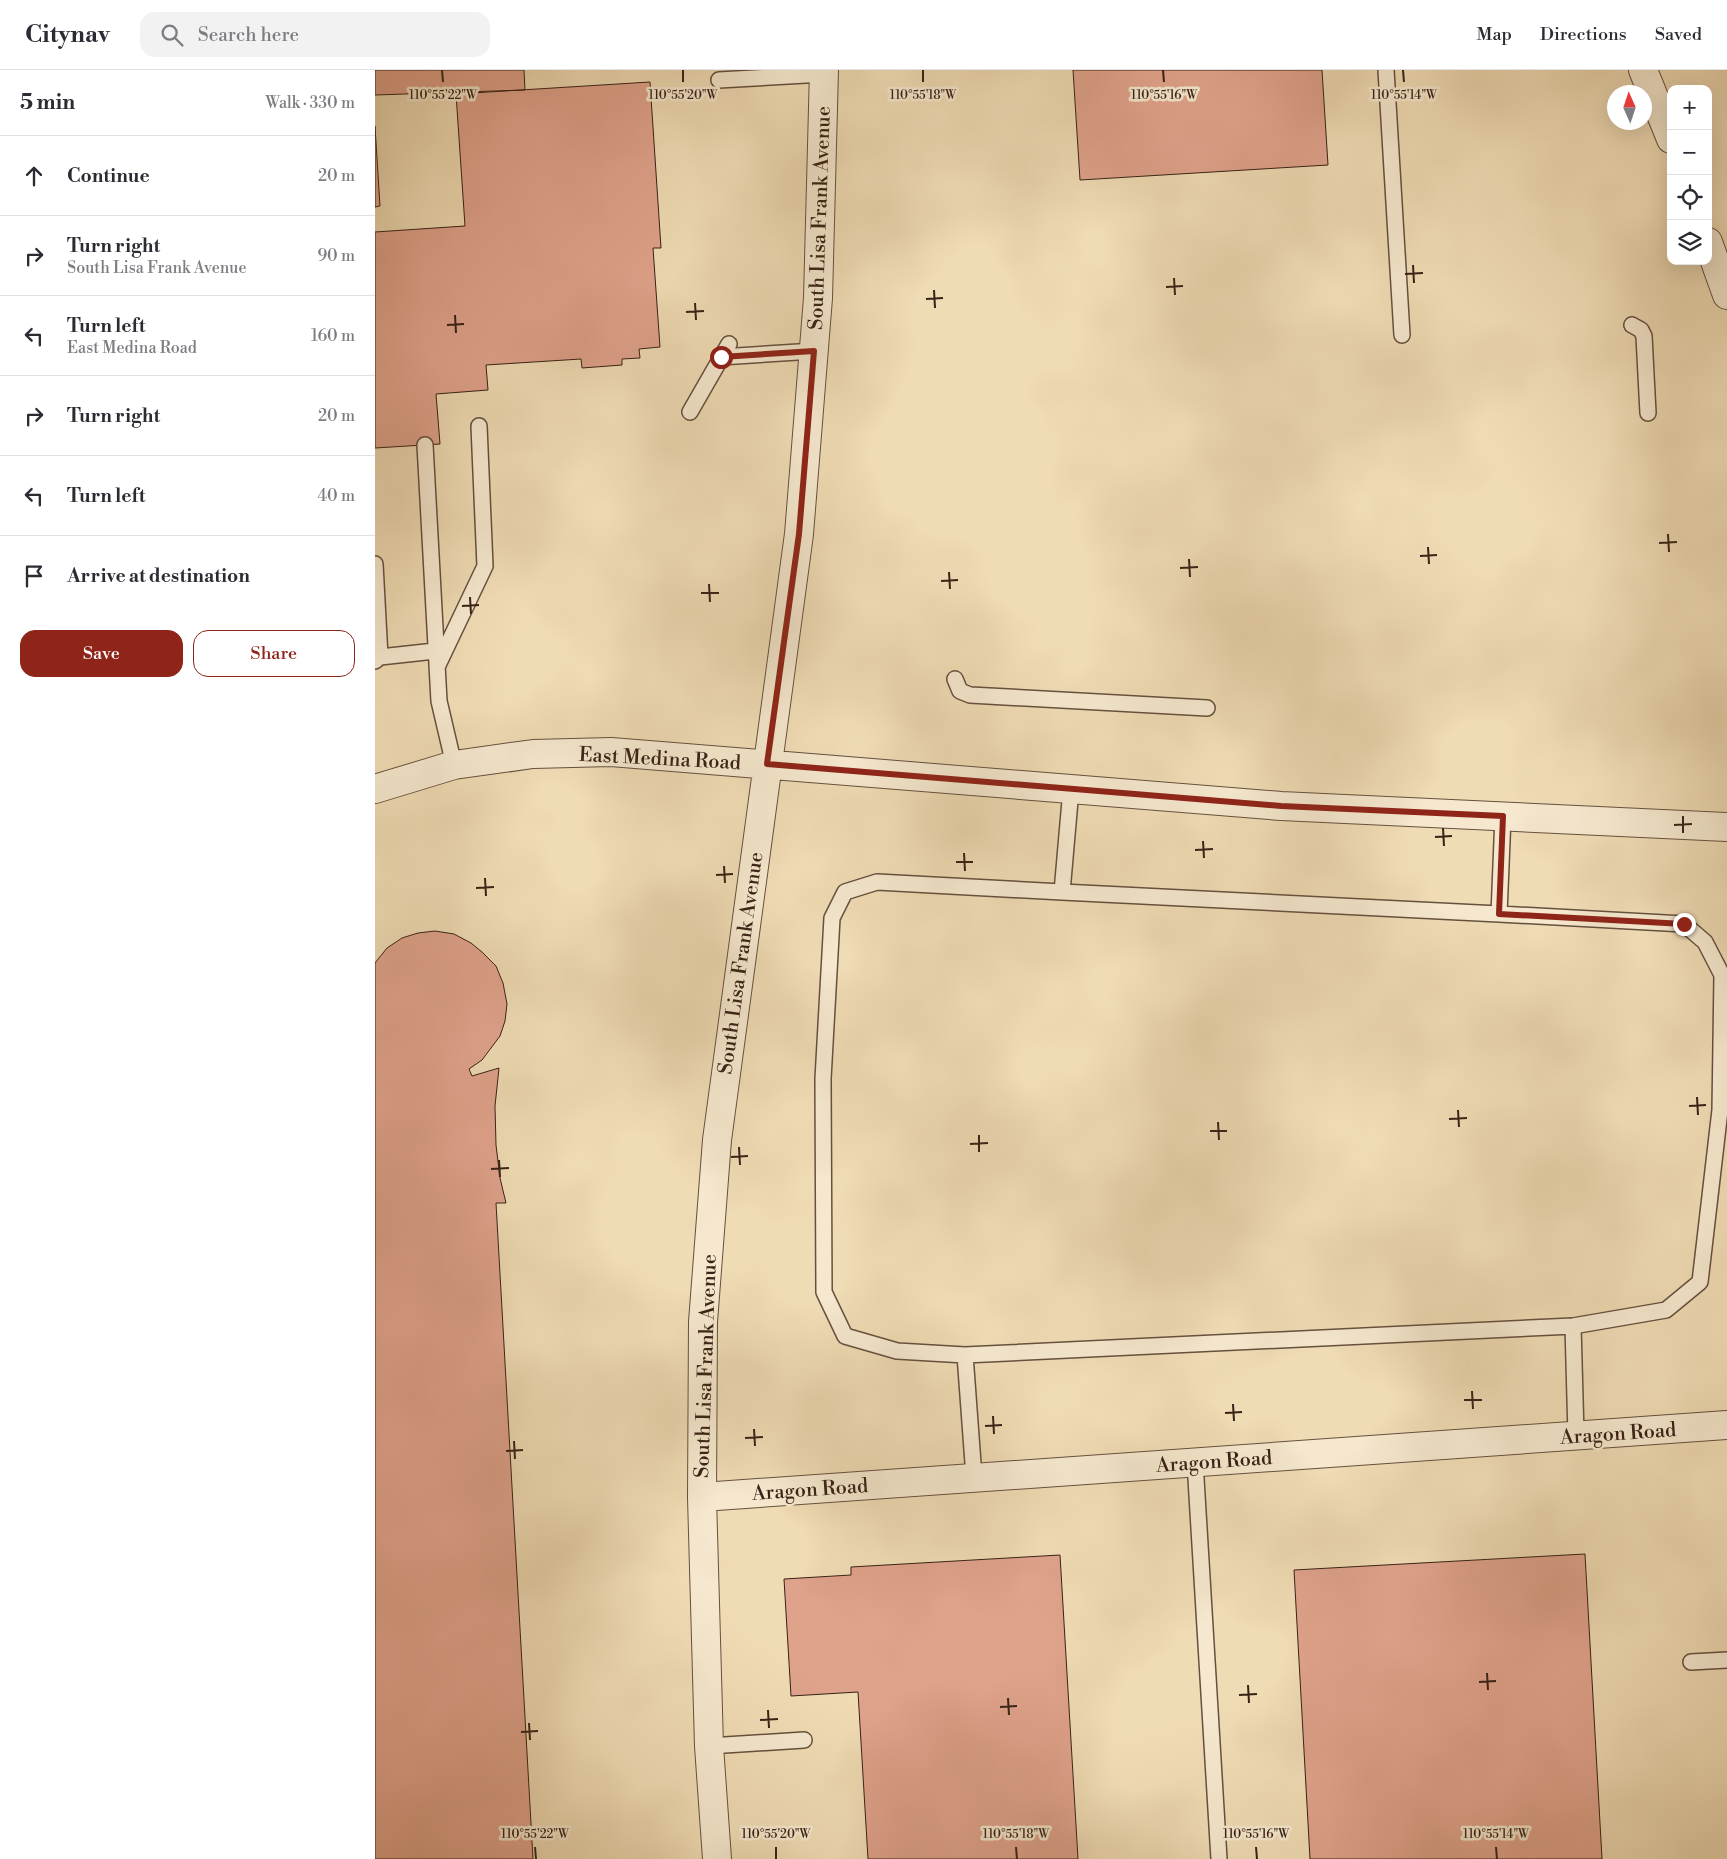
<!DOCTYPE html>
<meta charset="utf-8">
<style>
:root{--surface:#fff;--page:#f2f2f3;--text:#2b2b33;--muted:#7c7c81;--line:#e1e1e2;--accent:#8f2418}
body{margin:0;font-family:"Libre Bodoni",serif;background:var(--page);color:var(--text)}
.controls{position:absolute;right:15px;top:15px;display:grid;overflow:hidden;border-radius:10px;box-shadow:0 5px 20px #0002}
.controls button{width:45px;height:45px;display:grid;place-items:center;padding:0;border:0;border-bottom:1px solid var(--line);background:var(--surface);color:var(--text);font:25px sans-serif}
.compass{position:absolute;left:1232px;top:15px;width:45px;height:45px;border-radius:50%;background:var(--surface);box-shadow:0 5px 20px #0002;rotate:357deg}
.stop{position:absolute;width:15px;height:15px;margin:-11px;border:4px solid #8f2418;border-radius:50%;background:#fff}
.stop.end{background:#8f2418;border-color:#fff;box-shadow:0 1px 5px #0008}
.list{margin:0;padding:0;list-style:none}
h2{display:flex;justify-content:space-between;align-items:center;height:65px;margin:0;padding:0 20px;font-size:21px}
h2 small{font-size:16px;font-weight:400;color:var(--muted)}
.list li{display:grid;grid-template-columns:32px 1fr auto;gap:15px;align-items:center;box-sizing:border-box;height:80px;padding:0 20px;border-top:1px solid var(--line)}
.list b{display:block;font-size:19px;white-space:nowrap}
.list p{margin:0;font-size:16px;white-space:nowrap;color:var(--muted)}
.list em{font-size:16px;font-style:normal;color:var(--muted)}
.actions{display:flex;gap:10px;padding:15px 20px}
.actions a{flex:1;padding:11px 0;border:1px solid var(--accent);border-radius:15px;text-align:center;font-size:18px;color:var(--accent)}
.actions .main{background:var(--accent);color:#fff}
.icon{flex:none;width:28px;height:28px;fill:none;stroke:currentColor;stroke-width:2;stroke-linecap:round;stroke-linejoin:round}
.map{position:relative;flex:none;width:1352px;height:1789px;overflow:hidden}
header{display:flex;align-items:center;gap:30px;box-sizing:border-box;height:70px;padding:0 25px;background:var(--surface);border-bottom:1px solid var(--line)}
header strong{font-size:24px}
nav{display:flex;gap:28px;margin-inline-start:auto;font-size:18px}
.search{width:350px;height:45px;background:var(--page);display:flex;align-items:center;gap:12px;box-sizing:border-box;padding:0 18px;border-radius:15px;color:var(--muted);font-size:19px}
main{display:flex}
aside{flex:1;background:var(--surface)}
.map>svg:first-child{display:block}
.building{fill:#dfa28b;stroke:#382116}
.lines{fill:none;stroke-linecap:round;stroke-linejoin:round}
.lane-casing{stroke:#66503e;stroke-width:18}
.street-casing{stroke:#66503e;stroke-width:30}
.lane{stroke:#f5e8ce;stroke-width:15}
.street{stroke:#f5e8ce;stroke-width:28}
.route{stroke:#8f2418;stroke-width:6}
.ticks{fill:none;stroke:#382116;stroke-width:2}
.labels{text-anchor:middle;stroke-width:5;stroke-linejoin:round;paint-order:stroke}
.street-label{font-size:20px;fill:#382116;stroke:#f5e8ce}
.ticks-label{font-size:12px;text-anchor:middle;fill:#382116;stroke:#f5e8ce;stroke-width:5;stroke-linejoin:round;paint-order:stroke}
</style>
<header>
<strong>Citynav</strong>
<div class="search"><svg class="icon" aria-label="search" viewBox="0 0 24 24"><circle cx="10" cy="10" r="6"/><path d="M15 15l6 6"/></svg>Search here</div>
<nav><a>Map</a><a>Directions</a><a>Saved</a></nav>
</header>
<main>
<aside>
<h2>5 min<small>Walk · 330 m</small></h2>
<ul class="list">
<li><svg class="icon" aria-label="ahead" viewBox="0 0 24 24"><path d="M12 20V5M6 11l6-6 6 6"/></svg><div><b>Continue</b></div><em>20 m</em></li>
<li><svg class="icon" aria-label="right" viewBox="0 0 24 24"><path d="M7 20v-9h11M14 6l5 5-5 5"/></svg><div><b>Turn right</b><p>South Lisa Frank Avenue</p></div><em>90 m</em></li>
<li><svg class="icon" aria-label="left" viewBox="0 0 24 24"><path d="M17 20v-9H6M10 6l-5 5 5 5"/></svg><div><b>Turn left</b><p>East Medina Road</p></div><em>160 m</em></li>
<li><svg class="icon" aria-label="right" viewBox="0 0 24 24"><path d="M7 20v-9h11M14 6l5 5-5 5"/></svg><div><b>Turn right</b></div><em>20 m</em></li>
<li><svg class="icon" aria-label="left" viewBox="0 0 24 24"><path d="M17 20v-9H6M10 6l-5 5 5 5"/></svg><div><b>Turn left</b></div><em>40 m</em></li>
<li><svg class="icon" aria-label="arrive" viewBox="0 0 24 24"><path d="M6 21V4h12l-3 4 3 4H6"/></svg><div><b>Arrive at destination</b></div></li>
</ul>
<div class="actions"><a class="main">Save</a><a>Share</a></div>
</aside>
<div class="map">
<svg width="1352" height="1789" viewBox="0 0 1352 1789">
<rect width="100%" height="100%" fill="#efdbb4"/>
<filter id="stains"><feTurbulence type="fractalNoise" baseFrequency=".004" numOctaves="4"/><feColorMatrix values="0 0 0 0 .2 0 0 0 0 .09 0 0 0 0 .02 0 0 0 .5 -.17"/></filter>
<radialGradient id="worn" r=".72"><stop offset=".6" stop-color="#630" stop-opacity="0"/><stop offset="1" stop-color="#630" stop-opacity=".3"/></radialGradient>
<path class="building" d="M0,0H149L150,20L0,25Z
M698,0H947L953,95L705,110Z
M275,12L286,178H278L285,277L264,279L265,288L247,289V295L207,298L206,289L111,295L113,320L61,324L65,374L0,378V162L90,156L81,24Z
M0,56L5,136L0,137Z
M60,861L79,864L96,873L107,882L121,896L128,913L132,934L130,951L125,966L107,990L94,999L97,1006L124,998L120,1036L121,1075L125,1108L131,1133H121L158,1789H0V893L12,878L27,868L43,863Z
M1210,1484L1227,1789H935L919,1500Z
M685,1485L703,1789H493L483,1622L416,1626L409,1509L476,1505V1497Z"/>
<g class="lines">
<g class="lane-casing">
<path id="lane" d="M1011,0L1027,265
M344,10L449,4
M1257,255L1266,260L1269,266L1273,343
M346,287L439,281
M315,342L354,274
M50,375L64,631L79,695
M0,494L5,587
M0,591L5,587L69,580
M63,595L110,496L104,356
M580,609L585,621L595,625L832,638
M696,719L687,822L1124,844L1128,746
M687,822L502,812L470,822L457,848L448,1009L449,1222L470,1266L522,1281L590,1285L1198,1256L1291,1240L1325,1212L1345,1040L1347,905L1330,872L1309,854L1124,844
M1198,1256L1201,1365
M590,1285L599,1407
M820,1392L844,1789
M1316,1592L1352,1590
M334,1676L429,1670"/>
</g>
<g class="street-casing">
<path id="street" d="M1268,0L1296,69
M1333,172L1352,225
M0,719L79,695L158,684L236,682L906,736L1352,757
M327,1427L1352,1355
M342,1789L334,1676L327,1427L328,1252L342,1070L424,464L443,228L449,0"/>
</g>
<use href="#lane" class="lane"/>
<use href="#street" class="street"/>
</g>
<g class="lines">
<path class="route" d="M346,287L439,281L424,464L392,694L906,736L1128,746L1124,844L1309,854"/>
</g>
<path class="ticks" d="M67,0L68,12M308,0V12M548,0V12M788,0L789,12M1028,0L1029,12M1038,195L1039,213M1030,204L1048,203M799,208L800,225M791,217L808,216M559,220L560,238M551,229L568,228M320,233L321,250M311,242L329,241M80,245L81,263M72,255L89,254M1293,464L1294,482M1284,473L1302,472M1053,477L1054,494M1045,486L1062,485M814,489L815,507M805,498L823,497M574,502L575,519M566,511L583,510M334,514L335,532M326,523H344M95,527L96,544M87,536L104,535M1308,746V763M1299,755L1317,754M1068,758L1069,776M1060,767L1077,766M828,771L829,788M820,780L838,779M589,783L590,801M581,792H598M349,796L350,813M341,805L358,804M110,808L111,826M101,818L119,817M1322,1027L1323,1045M1314,1036L1331,1035M1083,1040L1084,1057M1074,1049L1092,1048M843,1052L844,1070M835,1061H852M604,1065V1082M595,1074L613,1073M364,1077L365,1095M356,1087L373,1086M124,1090L125,1107M116,1099L134,1098M1097,1321L1098,1339M1089,1330H1107M858,1334L859,1351M850,1343L867,1342M618,1346L619,1364M610,1356L627,1355M379,1359L380,1376M370,1368L388,1367M139,1371L140,1389M131,1381L148,1380M1112,1603L1113,1620M1104,1612L1121,1611M873,1615L874,1633M864,1625L882,1624M633,1628L634,1645M625,1637L642,1636M393,1640L394,1658M385,1650L403,1649M154,1653L155,1670M146,1662L163,1661M160,1777L161,1789M401,1777V1789M641,1777L642,1789M881,1777L882,1789M1121,1777L1122,1789"/>
<g class="labels">
<g class="street-label">
<text transform="translate(444 148) rotate(-88)" y="7">South Lisa Frank Avenue</text>
<text transform="translate(285 688) rotate(3)" y="7">East Medina Road</text>
<text transform="translate(365 893) rotate(-82)" y="7">South Lisa Frank Avenue</text>
<text transform="translate(330 1296) rotate(-88)" y="7">South Lisa Frank Avenue</text>
<text transform="translate(1243 1363) rotate(-4)" y="7">Aragon Road</text>
<text transform="translate(839 1391) rotate(-4)" y="7">Aragon Road</text>
<text transform="translate(435 1419) rotate(-4)" y="7">Aragon Road</text>
</g>
</g>
<g class="ticks-label">
<text x="68" y="29">110°55'22"W</text>
<text x="308" y="29">110°55'20"W</text>
<text x="548" y="29">110°55'18"W</text>
<text x="789" y="29">110°55'16"W</text>
<text x="1029" y="29">110°55'14"W</text>
<text x="160" y="1768">110°55'22"W</text>
<text x="401" y="1768">110°55'20"W</text>
<text x="641" y="1768">110°55'18"W</text>
<text x="881" y="1768">110°55'16"W</text>
<text x="1121" y="1768">110°55'14"W</text>
</g>
<rect width="100%" height="100%" filter="url(#stains)"/>
<rect width="100%" height="100%" fill="url(#worn)"/>
</svg>
<div class="controls">
<button>+</button>
<button>−</button>
<button><svg class="icon" aria-label="locate" viewBox="0 0 24 24"><circle cx="12" cy="12" r="6"/><path d="M12 2v4M12 18v4M2 12h4M18 12h4"/></svg></button>
<button><svg class="icon" aria-label="layers" viewBox="0 0 24 24"><path d="M12 4l9 5-9 5-9-5zM3 14l9 5 9-5"/></svg></button>
</div>
<svg class="compass" viewBox="-18 -18 36 36"><path d="M0-13l5 13h-10z" fill="#e53935"/><path d="M0 13l5-13h-10z" fill="#7c7c81"/></svg>
<div class="stop" style="left:346px;top:287px"></div>
<div class="stop end" style="left:1309px;top:854px"></div>
</div>
</main>
